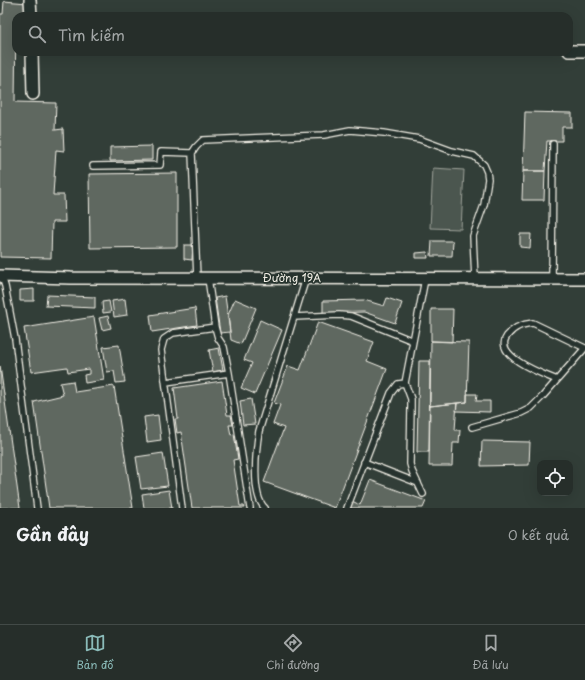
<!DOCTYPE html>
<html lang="vi">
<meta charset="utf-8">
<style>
:root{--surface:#262e2a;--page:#323a36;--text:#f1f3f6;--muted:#a4a8a8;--line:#424a47;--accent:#8bbbb9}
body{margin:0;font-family:"Playpen Sans",sans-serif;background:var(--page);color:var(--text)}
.controls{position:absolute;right:12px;bottom:12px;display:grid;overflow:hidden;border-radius:8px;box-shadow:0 4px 16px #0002}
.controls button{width:36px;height:36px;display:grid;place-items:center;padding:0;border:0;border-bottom:1px solid var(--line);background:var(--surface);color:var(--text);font:20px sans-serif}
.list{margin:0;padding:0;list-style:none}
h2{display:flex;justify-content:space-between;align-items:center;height:52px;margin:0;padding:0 16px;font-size:17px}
h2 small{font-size:13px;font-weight:400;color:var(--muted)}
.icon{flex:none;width:22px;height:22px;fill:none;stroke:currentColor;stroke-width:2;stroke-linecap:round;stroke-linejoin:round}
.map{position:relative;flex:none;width:585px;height:508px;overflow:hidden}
.search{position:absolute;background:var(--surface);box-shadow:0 4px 16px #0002;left:12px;right:12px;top:12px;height:44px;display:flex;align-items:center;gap:10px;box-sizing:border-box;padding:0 14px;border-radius:12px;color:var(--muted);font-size:15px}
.sheet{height:116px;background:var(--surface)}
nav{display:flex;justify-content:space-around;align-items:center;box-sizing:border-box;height:56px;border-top:1px solid var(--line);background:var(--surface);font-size:11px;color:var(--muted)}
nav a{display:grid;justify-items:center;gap:2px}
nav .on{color:var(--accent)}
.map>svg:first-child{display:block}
.green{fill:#4c564f;stroke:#a0a49c}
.building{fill:#5f6861;stroke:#f4f1e8}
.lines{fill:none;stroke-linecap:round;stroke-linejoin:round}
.service-casing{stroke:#f4f1e8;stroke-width:8}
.minor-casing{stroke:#f4f1e8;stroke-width:14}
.service{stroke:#26332d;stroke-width:5.5}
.minor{stroke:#26332d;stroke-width:11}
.labels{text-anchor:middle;stroke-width:3;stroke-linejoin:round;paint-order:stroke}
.street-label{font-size:11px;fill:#f4f1e8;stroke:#26332d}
</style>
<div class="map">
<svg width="585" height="508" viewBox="0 0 585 508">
<rect width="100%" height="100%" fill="#323e38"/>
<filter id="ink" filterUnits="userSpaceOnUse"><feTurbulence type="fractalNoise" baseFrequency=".025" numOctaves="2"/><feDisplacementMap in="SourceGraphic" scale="8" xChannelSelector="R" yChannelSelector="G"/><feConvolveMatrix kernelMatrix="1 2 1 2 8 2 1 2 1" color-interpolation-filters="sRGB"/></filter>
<g filter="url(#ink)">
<path class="green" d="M433,168L464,170L461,229L430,228Z"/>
<path class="building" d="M4,1L27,3V16H16L15,102L56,103L55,130L63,129L64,151L56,150L53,195H64L65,222H52L51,258L0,257V14H3Z
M525,112L572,113V127H562V141H547L545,171H523Z
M152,146V160L110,161V147Z
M523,171H545L544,200H522Z
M177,173V247L90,248L89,174Z
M520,234H531L530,248L520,247Z
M432,241H453L452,256H431Z
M184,245H193L192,260L184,259Z
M427,252L428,258H416V253Z
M34,289V301H20V290Z
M47,295L95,297V308L46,306Z
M225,296L230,332L220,333L215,298Z
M387,298L402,303L395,323L364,312L323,313V301L364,300L384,306Z
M125,299L127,315L114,317L112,301Z
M235,299L256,308L241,344L231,340L228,315Z
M109,301L111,312L103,313L102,302Z
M195,308L197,325L152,332L150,315Z
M431,309H453L452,342L431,341Z
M108,316L111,328L102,330L99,318Z
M94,317L104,380L85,383L84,375L89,374V369L68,372L67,367L31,372L24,328Z
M260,320L282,330L255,394L241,388L252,363L244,360Z
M318,322L374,342L367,361L387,369L335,508L264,482L284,428L273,424L280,405L274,403L288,366L300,370Z
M431,341L469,342L467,402L430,406Z
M119,345L125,382L116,383L114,371L107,372L103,347Z
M219,348L223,370L213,372L209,350Z
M419,361H430L429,452H417Z
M0,366L20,508H0Z
M73,381L75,392L114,386L133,508H49L34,402L63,395L60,383Z
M222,381L227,415H231L233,425H229L231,435L234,434L238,459L233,460L240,506H244L245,508H192L181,432L177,433L175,419H178L174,388Z
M467,394H477L476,401H490V412L456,411L457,403L467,402Z
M251,399L255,424L243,425L240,401Z
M457,403L455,430H460L459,443H453L452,466H429L430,406Z
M158,415L161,440L147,442L144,417Z
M482,441L530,442L529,465L481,466Z
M163,453L168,486L141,489L136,457Z
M370,480L426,501L423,508H349L352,501L360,505Z
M169,490L172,508H144L142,494Z"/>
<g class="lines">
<g class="service-casing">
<path id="service" d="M192,153L196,147L203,140L324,135L350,130L384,133L419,139L452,151L474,156L484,165L487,172L488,179L484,205L473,236L475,279
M93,166L160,165L161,152L192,153L197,278
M2,277L5,286L15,339L37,508
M208,278L215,327L218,338L224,347L229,373L250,508
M552,279L553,144
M294,317L339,315L351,316L413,341
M557,380C545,375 492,356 507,336C514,327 522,324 533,323L585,348
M166,382L229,373
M472,427L521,413L531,408L543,396L585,348
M364,462L418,483
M423,494L412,471L410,464L411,407V399L405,383L425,279
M182,508L161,350L164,339L173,333L215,327
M265,508C251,496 256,449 259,431L306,278
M347,508L391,393L398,384L405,383"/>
</g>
<g class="minor-casing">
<path id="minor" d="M30,0L31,16
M569,51H585
M32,52L33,94
M0,276L71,278L585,279"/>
</g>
<use href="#service" class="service"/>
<use href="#minor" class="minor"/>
</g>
</g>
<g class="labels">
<g class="street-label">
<text x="292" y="282">Đường 19A</text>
</g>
</g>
</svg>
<div class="controls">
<button><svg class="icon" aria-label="locate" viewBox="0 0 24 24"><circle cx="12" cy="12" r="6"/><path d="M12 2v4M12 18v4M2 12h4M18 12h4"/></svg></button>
</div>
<div class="search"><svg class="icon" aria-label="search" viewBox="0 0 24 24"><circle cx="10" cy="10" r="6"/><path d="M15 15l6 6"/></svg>Tìm kiếm</div>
</div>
<section class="sheet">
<h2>Gần đây<small>0 kết quả</small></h2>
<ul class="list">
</ul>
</section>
<nav>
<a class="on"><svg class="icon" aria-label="map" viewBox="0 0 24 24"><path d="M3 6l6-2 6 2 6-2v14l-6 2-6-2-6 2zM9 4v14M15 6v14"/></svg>Bản đồ</a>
<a><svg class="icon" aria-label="directions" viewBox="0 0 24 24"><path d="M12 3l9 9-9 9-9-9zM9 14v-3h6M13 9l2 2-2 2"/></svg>Chỉ đường</a>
<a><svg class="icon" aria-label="saved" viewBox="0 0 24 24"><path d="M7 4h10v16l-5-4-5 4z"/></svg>Đã lưu</a>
</nav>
